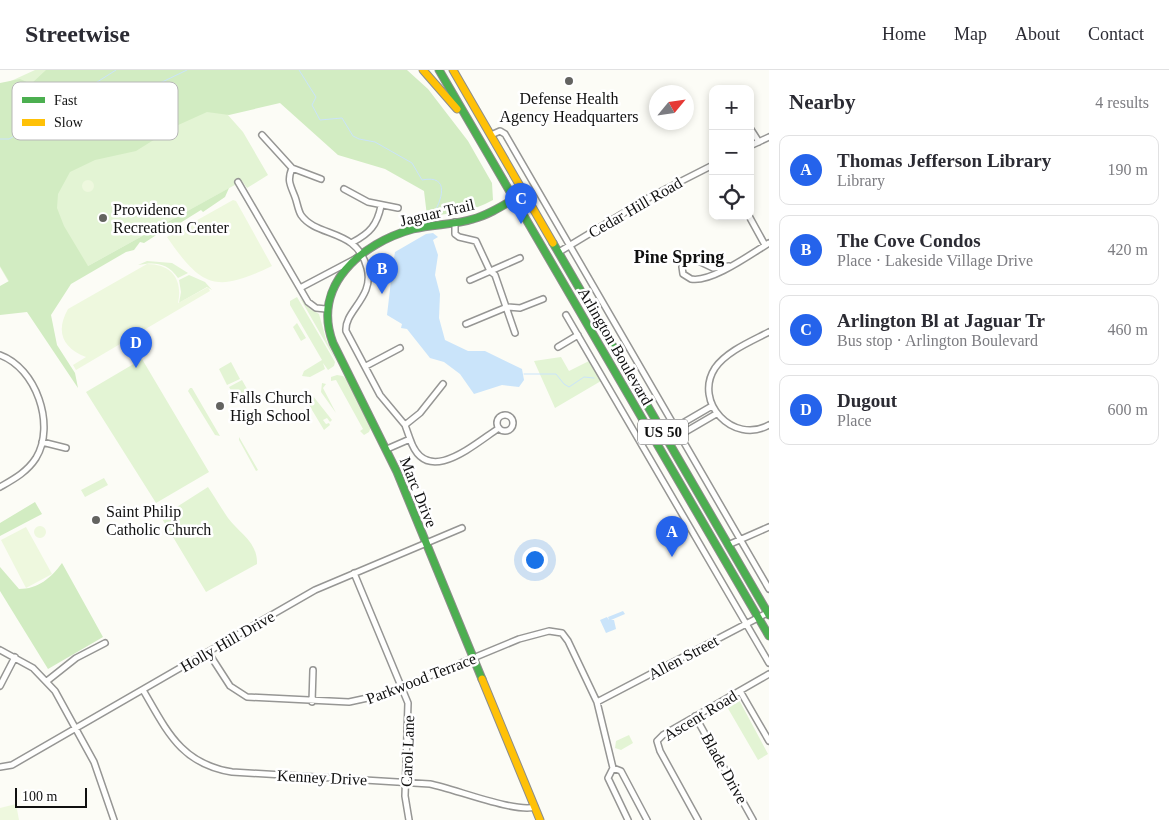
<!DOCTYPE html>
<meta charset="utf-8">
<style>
:root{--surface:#fff;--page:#f7f7f7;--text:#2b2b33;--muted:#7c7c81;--line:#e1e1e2;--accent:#2563eb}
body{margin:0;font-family:"Times New Roman",serif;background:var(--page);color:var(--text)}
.controls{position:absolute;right:15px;top:15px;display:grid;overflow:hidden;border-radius:10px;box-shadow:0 2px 8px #0003}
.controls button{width:45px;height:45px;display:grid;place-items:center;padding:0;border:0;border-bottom:1px solid var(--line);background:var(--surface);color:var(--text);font:25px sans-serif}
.compass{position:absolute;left:649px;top:15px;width:45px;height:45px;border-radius:50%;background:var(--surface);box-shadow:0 2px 8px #0003;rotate:61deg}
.scale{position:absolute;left:15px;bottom:12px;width:72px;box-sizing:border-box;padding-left:5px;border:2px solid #101010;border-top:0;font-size:14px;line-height:18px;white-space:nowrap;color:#101010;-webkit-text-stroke:4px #fff;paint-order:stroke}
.you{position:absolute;left:534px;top:489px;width:18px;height:18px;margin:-12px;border:4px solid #fff;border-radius:50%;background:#1a73e8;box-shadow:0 0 0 8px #1a73e833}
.badge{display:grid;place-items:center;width:32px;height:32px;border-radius:50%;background:var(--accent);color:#fff;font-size:16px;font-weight:700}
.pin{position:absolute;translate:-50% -41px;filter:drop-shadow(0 1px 2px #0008)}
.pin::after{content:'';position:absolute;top:26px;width:18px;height:15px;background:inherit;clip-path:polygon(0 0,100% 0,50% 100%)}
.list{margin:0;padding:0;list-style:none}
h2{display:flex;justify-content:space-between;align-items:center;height:65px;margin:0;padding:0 20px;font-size:21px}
h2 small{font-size:16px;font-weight:400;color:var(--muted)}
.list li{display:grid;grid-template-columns:32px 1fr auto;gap:15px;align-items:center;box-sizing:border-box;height:70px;margin:0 10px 10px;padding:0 10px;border:1px solid var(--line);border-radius:10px}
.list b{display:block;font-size:19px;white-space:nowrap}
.list p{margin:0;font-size:16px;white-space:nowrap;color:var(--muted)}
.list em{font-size:16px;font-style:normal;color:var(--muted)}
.icon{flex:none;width:28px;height:28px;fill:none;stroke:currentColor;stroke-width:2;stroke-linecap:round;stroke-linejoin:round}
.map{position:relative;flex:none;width:769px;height:750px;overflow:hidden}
header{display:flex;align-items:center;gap:30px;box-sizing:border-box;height:70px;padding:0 25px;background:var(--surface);border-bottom:1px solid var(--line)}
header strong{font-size:24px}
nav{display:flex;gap:28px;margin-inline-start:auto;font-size:18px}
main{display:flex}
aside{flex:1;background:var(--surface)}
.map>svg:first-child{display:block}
.green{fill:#e3f4d4}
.forest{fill:#d2ecc2}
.pitch{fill:#eef8de}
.water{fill:#cae4fa}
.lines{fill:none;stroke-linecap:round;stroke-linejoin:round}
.stream{stroke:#cae4fa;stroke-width:1}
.street-casing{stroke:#969694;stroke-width:8}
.fast-casing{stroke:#8d8d8a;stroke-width:9}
.slow-casing{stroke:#8d8d8a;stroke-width:9}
.street{stroke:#fffffe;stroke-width:5}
.fast{stroke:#4caf50;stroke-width:7}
.slow{stroke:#ffc107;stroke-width:7}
.poi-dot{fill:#636360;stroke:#fff;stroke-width:2}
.labels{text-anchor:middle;stroke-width:5;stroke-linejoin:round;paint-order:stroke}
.shield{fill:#fff;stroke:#585858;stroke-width:1}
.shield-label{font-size:15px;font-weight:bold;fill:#101010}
.poi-label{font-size:16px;fill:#101010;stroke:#fff;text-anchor:start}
.street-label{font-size:16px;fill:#101010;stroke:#fff}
.neighbourhood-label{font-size:18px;font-weight:bold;fill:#101010;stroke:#fff}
.key{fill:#fff;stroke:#b7b7b7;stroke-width:1}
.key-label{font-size:14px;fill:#101010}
</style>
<header>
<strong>Streetwise</strong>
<nav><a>Home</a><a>Map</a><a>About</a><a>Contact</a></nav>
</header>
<main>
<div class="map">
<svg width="769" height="750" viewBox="0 0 769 750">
<rect width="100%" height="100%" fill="#fcfcf6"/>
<path class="green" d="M35,0H148L220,36L243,62L268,105L247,118L242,111L21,233L0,197V16Z
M147,191L172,193L188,203L178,208C167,192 154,192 138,195Z
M189,205L205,212L212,220L207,217L179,233L181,222L179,210Z
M297,227L335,292L334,296L328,300L323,293L325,299L310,307L302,306L304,301L322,290L290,235V231Z
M300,228L309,238L319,244L326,269L336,291Z
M297,253L306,268L301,271L293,257Z
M561,287L569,301L589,291L601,311L555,338L534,291Z
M142,289L209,402L156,433L86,322Z
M231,292L240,309L227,315L219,299Z
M337,305L343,306L348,311L371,357L369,362L364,365L360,361L363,359L336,310L331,311V307Z
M242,310L251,326L238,333L229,317Z
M322,313L326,314L323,318L336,343L321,322Z
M190,318H192L220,366L215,365L188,321Z
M313,326L332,350L330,352L327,348L323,350L326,354L329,353L330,355L324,360L306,330Z
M239,367L258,400L256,401L239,370Z
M104,408L108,415L85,427L81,420Z
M208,417C215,427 221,438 228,448C239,463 258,472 257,494L206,522L161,447Z
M738,628L768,684L758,690L726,635Z
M629,665L633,673L621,680L615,678L616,671Z"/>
<path class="forest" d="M46,0H407L428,19L468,71L492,113L493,130C472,142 451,144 427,146L424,121L385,99L338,85L280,33L229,45L207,42L176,56L136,81L95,90L70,102L58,124L57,138L64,156L88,196L229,118L225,127L203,142L201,140L164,163L161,162L144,173L140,172L134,180L126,182L71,214L51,245L57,275L75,303L78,318L27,242L0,245V216L9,211L0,196V13L20,9L31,14Z
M35,432L42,444L0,466V453Z
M62,493L103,567L48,599L0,521V497L19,519C38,519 51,508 62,493Z"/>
<path class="pitch" d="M82 116a6 6 0 1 1 12 0a6 6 0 1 1-12 0Z
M233,130L236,131L272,196C216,223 202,218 167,167Z
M147,194C172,194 183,210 178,233L208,217L210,221L76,300L73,295L86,287C63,278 55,262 68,239Z
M34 462a6 6 0 1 1 12 0a6 6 0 1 1-12 0Z
M26,457L52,504L26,518L1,470Z
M16,734L19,750H0V738Z"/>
<path class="water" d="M433,163L438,167L433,170L438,185L435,205L440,224L439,248L445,270L468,281H485L522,299L524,310L519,317L502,315L474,324L460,304L444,292L430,288L407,259L401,258L402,254L387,245L391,211L395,202L392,200L395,182L426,164Z
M382,186L387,190V193L375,197L372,193Z
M623,541L625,544L611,550H614L616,559L606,563L600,550L607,547L609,550L608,547Z"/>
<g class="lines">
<path class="stream" d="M299,0L316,27L312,35L320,50L342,48L353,66L359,69L375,72L412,93L422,110C451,104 442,131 432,146
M83,21L99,35L111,37L116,47L156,15L187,0
M0,69H9L29,58L40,45L76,30L83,21L116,0
M524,304H556L564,314L569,317L584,307L594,308"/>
<g class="street-casing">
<path id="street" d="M750,58L759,72
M262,65L292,98C287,111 290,114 295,127C297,132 298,140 301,145C317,168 357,158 367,198C375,227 344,241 346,261L380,325L405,355L410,369L387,379
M491,65L500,61L505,64L769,519
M750,76L769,67
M292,98L321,109
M238,112L308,232L316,238L326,239
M344,119L368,132L398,138
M749,146L765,175
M455,152V164L459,167L476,171L490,201L495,205L515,263
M353,172C370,163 377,155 381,136
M559,182L650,127L713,95
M729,196L713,198L692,188L685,191L682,197L683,204L691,209C711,213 751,184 769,173
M470,210L520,188
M300,218L355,189
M566,245L769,593
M466,254L507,237L520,238L543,229
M769,262C752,271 727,281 715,298C693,332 733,375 769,355
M558,277L578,265
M0,285C36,298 56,355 36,388C27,402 14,409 0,417
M366,296L400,278
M497 353a8 8 0 1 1 16 0a8 8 0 1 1-16 0Z
M405,355L420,343L443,314
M676,357L712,336
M680,365L716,344
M410,369C426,418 473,375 499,358
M42,372L66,378
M728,475L769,457
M354,503L408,633L405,726L409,750
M0,580L33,598L55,621L94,692L114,750
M208,582L230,616L247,627L349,632L386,624L519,569L549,561L562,563L568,571L597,632L613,698L608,708L628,750
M47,611L76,588L105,573
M0,616L15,587
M143,620C167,661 181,694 232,702L430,714C455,719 515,743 535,737
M740,621L769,671
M312,632L313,600
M597,632L769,542
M695,646L753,750
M0,697L12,695L315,520L462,458
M613,698L621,701L647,750
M698,750L660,681L657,671L663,665L769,604"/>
</g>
<g class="fast-casing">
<path id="fast" d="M439,0L769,566
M553,173L769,545
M482,609L397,402L333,273C311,215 362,173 413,159C433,154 454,155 473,149C492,144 508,132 524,123"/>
</g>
<g class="slow-casing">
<path id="slow" d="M423,0L457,39
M453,0L553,173
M482,609L540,750"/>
</g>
<use href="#street" class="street"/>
<use href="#fast" class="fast"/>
<use href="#slow" class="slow"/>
</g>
<g class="poi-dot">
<circle cx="569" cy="11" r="5"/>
<circle cx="103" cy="148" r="5"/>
<circle cx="220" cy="336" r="5"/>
<circle cx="96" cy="450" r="5"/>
</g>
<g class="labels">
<rect class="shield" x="638" y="349.5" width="50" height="25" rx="4"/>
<g class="shield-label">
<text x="663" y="367">US 50</text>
</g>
<g class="poi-label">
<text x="569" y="34" text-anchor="middle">Defense Health<tspan x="569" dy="18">Agency Headquarters</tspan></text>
<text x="113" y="145">Providence<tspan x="113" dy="18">Recreation Center</tspan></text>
<text x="230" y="333">Falls Church<tspan x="230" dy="18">High School</tspan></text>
<text x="106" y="447">Saint Philip<tspan x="106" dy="18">Catholic Church</tspan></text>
</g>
<g class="street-label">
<text transform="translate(635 137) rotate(-30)" y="6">Cedar Hill Road</text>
<text transform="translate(437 142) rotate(-13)" y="6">Jaguar Trail</text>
<text transform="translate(616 276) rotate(60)" y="6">Arlington Boulevard</text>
<text transform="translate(419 422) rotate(68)" y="6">Marc Drive</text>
<text transform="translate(227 571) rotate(-30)" y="6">Holly Hill Drive</text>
<text transform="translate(683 587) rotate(-28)" y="6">Allen Street</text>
<text transform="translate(421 608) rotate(-21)" y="6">Parkwood Terrace</text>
<text transform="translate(700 645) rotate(-31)" y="6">Ascent Road</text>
<text transform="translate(407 681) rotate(-88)" y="6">Carol Lane</text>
<text transform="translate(725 698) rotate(61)" y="6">Blade Drive</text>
<text transform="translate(322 707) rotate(3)" y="6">Kenney Drive</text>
</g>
<g class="neighbourhood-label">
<text x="679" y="193">Pine Spring</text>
</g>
</g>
<rect x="12" y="12" width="166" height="58" rx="8" class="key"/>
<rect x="22" y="27" width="23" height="6" fill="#4caf50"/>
<rect x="22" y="49" width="23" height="7" fill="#ffc107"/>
<g class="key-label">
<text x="54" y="35">Fast</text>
<text x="54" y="57">Slow</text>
</g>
</svg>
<div class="controls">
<button>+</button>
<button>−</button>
<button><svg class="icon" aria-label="locate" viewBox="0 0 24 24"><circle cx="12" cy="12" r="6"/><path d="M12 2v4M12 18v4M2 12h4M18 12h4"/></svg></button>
</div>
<svg class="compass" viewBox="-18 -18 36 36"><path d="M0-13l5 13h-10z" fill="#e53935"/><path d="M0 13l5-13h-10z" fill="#7c7c81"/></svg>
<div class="scale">100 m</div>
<div class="you"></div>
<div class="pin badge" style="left:672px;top:487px">A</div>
<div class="pin badge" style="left:382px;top:224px">B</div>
<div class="pin badge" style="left:521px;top:154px">C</div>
<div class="pin badge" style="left:136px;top:298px">D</div>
</div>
<aside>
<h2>Nearby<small>4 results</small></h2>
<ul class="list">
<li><span class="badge">A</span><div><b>Thomas Jefferson Library</b><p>Library</p></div><em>190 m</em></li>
<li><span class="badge">B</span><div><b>The Cove Condos</b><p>Place · Lakeside Village Drive</p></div><em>420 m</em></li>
<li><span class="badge">C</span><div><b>Arlington Bl at Jaguar Tr</b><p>Bus stop · Arlington Boulevard</p></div><em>460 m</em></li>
<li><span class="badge">D</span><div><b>Dugout</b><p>Place</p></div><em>600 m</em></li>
</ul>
</aside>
</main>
